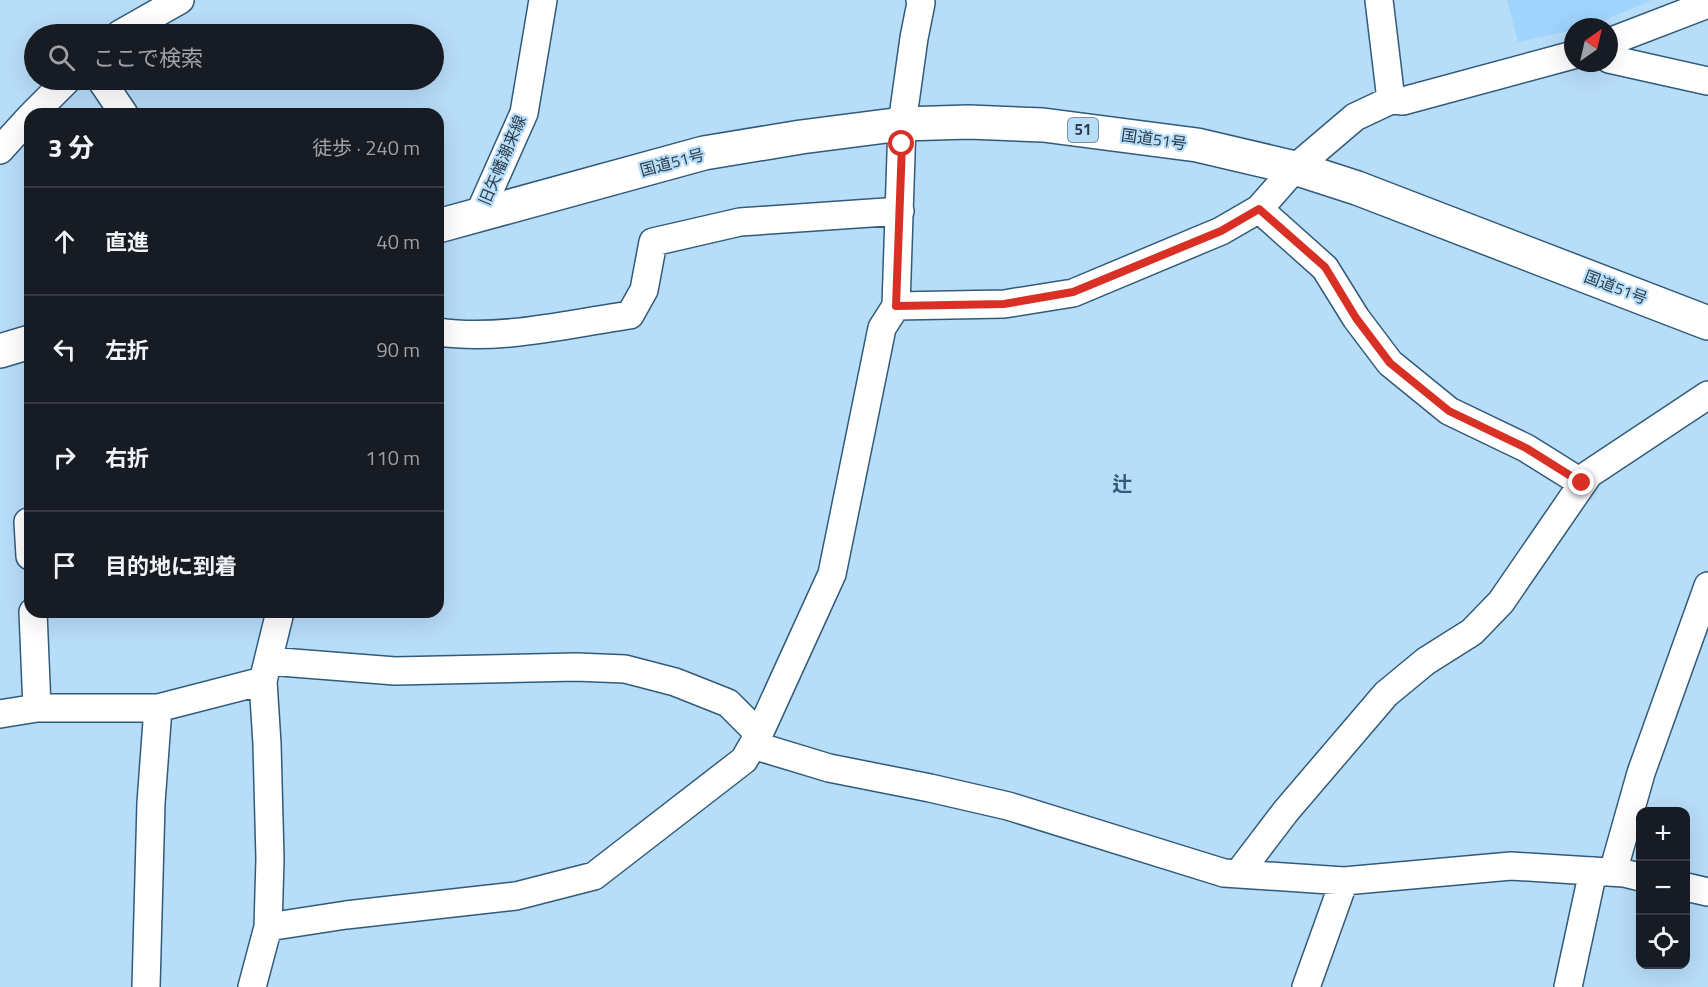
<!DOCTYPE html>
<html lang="ja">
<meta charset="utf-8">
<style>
:root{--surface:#171b24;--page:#20242c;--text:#f1f3f6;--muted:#9ea1a6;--line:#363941}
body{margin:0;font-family:"Titillium Web","Noto Sans JP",sans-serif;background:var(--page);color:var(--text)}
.controls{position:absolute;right:18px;bottom:18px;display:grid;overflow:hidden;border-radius:12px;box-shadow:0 6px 24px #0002}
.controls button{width:54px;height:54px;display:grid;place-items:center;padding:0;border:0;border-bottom:2px solid var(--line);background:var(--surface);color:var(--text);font:30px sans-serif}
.compass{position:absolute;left:1564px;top:18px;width:54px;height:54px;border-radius:50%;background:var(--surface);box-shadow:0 6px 24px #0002;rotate:34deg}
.stop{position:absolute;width:18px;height:18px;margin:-14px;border:4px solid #d93025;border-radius:50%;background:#fff}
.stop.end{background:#d93025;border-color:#fff;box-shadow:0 2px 6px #0008}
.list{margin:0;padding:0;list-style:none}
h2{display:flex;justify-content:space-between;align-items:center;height:78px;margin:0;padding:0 24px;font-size:26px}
h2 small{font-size:20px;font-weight:400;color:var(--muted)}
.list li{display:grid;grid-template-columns:39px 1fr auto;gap:18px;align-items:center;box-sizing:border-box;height:108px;padding:0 24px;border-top:2px solid var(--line)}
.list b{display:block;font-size:22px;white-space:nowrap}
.list em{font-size:20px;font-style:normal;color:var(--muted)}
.icon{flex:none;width:33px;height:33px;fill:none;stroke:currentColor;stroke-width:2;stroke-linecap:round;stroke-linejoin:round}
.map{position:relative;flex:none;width:1708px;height:987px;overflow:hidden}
.search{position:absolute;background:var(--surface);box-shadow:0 6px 24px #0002;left:24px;top:24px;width:420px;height:66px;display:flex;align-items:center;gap:15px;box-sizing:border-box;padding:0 21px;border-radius:33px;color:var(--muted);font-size:22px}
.panel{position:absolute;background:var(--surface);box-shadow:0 6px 24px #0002;left:24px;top:108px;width:420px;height:510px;border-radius:18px}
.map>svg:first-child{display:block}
.built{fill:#a0d5fe}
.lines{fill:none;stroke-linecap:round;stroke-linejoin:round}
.minor-casing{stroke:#315b7a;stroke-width:30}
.highway-casing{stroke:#315b7a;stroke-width:36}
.minor{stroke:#fff;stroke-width:27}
.highway{stroke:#fff;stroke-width:33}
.route{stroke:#d93025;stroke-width:8}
.labels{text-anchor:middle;stroke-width:4.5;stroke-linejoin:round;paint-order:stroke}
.shield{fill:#b8ddf9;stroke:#546c7e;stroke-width:1.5}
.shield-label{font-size:15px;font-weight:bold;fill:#293c4a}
.street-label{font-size:16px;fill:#293c4a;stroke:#b8ddf9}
.quarter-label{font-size:20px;font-weight:bold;fill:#325c7b;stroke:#b8ddf9}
</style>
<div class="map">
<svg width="1708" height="987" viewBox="0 0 1708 987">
<rect width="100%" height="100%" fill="#b8ddf9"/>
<path class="built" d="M1507,0H1652L1593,25L1573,27V30L1518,42Z"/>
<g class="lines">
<g class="minor-casing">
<path id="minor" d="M1379,0L1391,100
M120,34L180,0
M1609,42L1708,4
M1609,59L1708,81
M101,80L124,114
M33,114L67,80
M0,150L30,117
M1259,209L1325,268L1356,318L1390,363L1449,411L1526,448L1582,483
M479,214L524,113L543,0
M896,306L1004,304L1073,293L1221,231L1259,209L1295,168L1355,117L1391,100L1403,101L1573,55
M438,332C501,341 567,324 630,315L644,290L653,242L740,222L900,211
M28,522L30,556
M33,612L37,708
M268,661L395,671L576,667L625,669L675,682L728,703L759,734
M0,714L37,708H158L263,681
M753,745L829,768L930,788L1008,806L1224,873L1344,881L1511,866L1624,873L1640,877
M1613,872L1641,773L1708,586
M1238,874L1286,811L1386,694L1426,661L1472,632L1501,602L1589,474L1708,395
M1686,887L1708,892
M268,927L346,915L516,896L594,876L744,760L759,734L832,574L882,328L896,306L902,124L914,38L921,3L920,0
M146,987L151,803L158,708
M252,987L268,927L270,859L267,744L263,681L280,612
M1306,987L1344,881
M1568,987L1593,871"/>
</g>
<g class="highway-casing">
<path id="highway" d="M438,226L704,153L801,137L902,124L969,122L1043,125L1197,145L1295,168L1357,188L1708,323
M0,351L30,342"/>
</g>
<use href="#minor" class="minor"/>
<use href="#highway" class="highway"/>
</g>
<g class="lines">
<path class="route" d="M902,144L896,306L1004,304L1073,292L1221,231L1259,209L1325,267L1356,318L1390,363L1449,411L1526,448L1582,483"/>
</g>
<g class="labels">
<rect class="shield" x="1068" y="118" width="30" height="24" rx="4.5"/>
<g class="shield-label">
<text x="1083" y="135">51</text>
</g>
<g class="street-label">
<text transform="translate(1154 139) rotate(8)" y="6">国道51号</text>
<text transform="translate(502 160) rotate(-67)" y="6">旧矢幡潮来線</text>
<text transform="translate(672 162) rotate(-15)" y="6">国道51号</text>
<text transform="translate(1616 287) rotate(21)" y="6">国道51号</text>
</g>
<g class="quarter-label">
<text x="1122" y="491">辻</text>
</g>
</g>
</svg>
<div class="controls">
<button>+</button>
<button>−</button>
<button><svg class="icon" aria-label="locate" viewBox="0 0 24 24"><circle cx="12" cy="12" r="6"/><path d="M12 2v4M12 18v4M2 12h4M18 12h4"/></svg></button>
</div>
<svg class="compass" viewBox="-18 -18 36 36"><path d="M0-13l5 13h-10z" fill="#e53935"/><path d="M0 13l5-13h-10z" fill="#9ea1a6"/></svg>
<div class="stop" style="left:902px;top:144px"></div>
<div class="stop end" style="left:1582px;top:483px"></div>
<div class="search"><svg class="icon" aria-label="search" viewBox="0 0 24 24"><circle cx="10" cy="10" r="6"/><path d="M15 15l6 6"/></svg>ここで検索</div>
<section class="panel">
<h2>3 分<small>徒歩 · 240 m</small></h2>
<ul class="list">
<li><svg class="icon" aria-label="ahead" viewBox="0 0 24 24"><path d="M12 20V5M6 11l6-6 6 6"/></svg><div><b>直進</b></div><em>40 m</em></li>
<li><svg class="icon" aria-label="left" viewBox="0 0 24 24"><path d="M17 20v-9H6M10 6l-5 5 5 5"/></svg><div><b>左折</b></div><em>90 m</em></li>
<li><svg class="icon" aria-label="right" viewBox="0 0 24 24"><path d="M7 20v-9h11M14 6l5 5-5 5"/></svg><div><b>右折</b></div><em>110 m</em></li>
<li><svg class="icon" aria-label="arrive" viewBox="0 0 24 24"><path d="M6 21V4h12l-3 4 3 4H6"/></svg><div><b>目的地に到着</b></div></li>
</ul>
</section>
</div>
